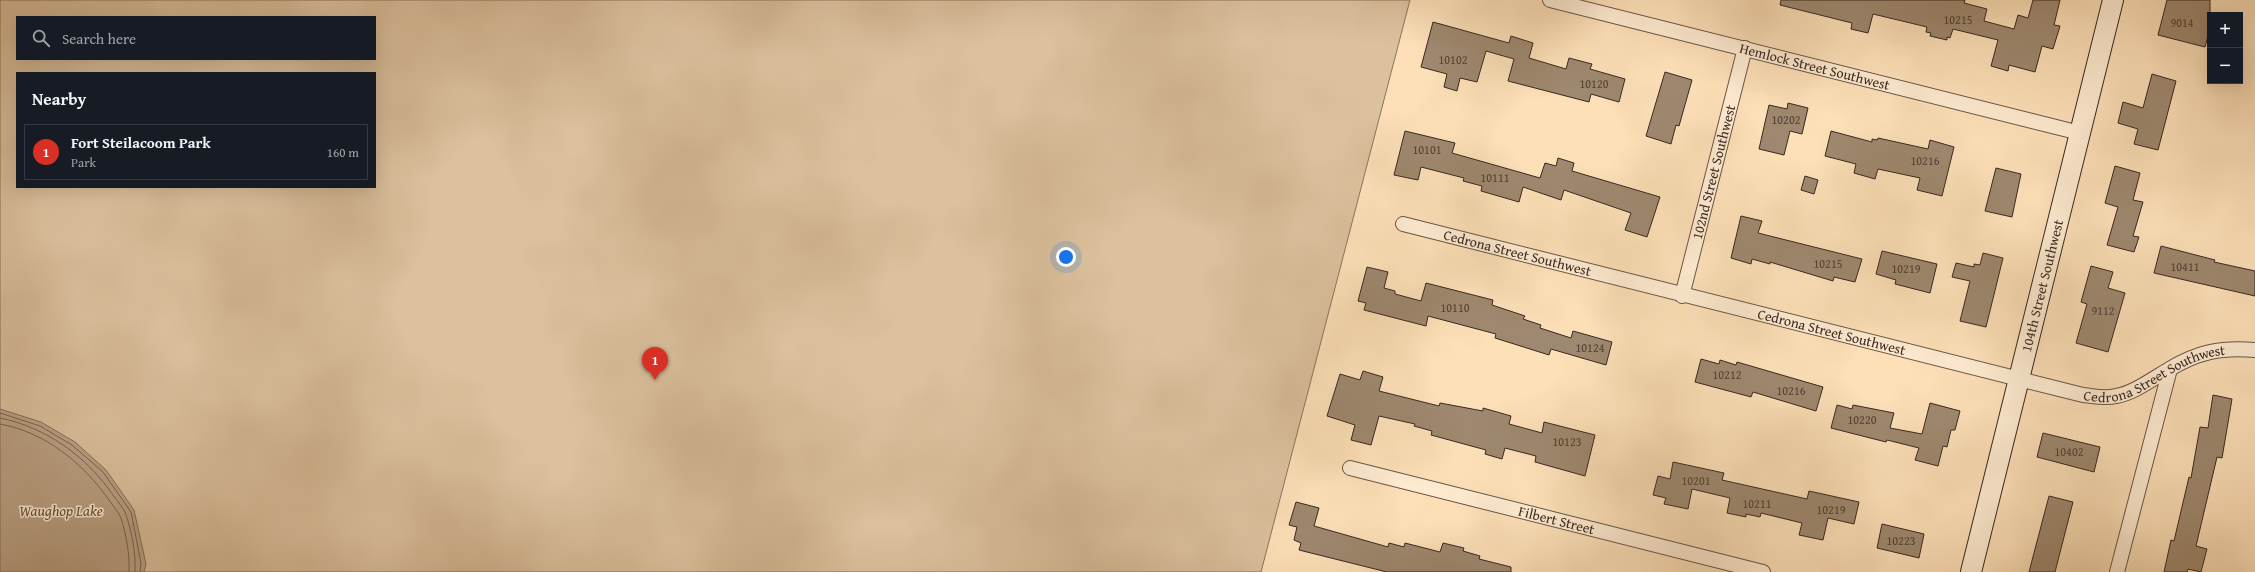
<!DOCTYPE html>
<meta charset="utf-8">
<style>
:root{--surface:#171b24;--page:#20242c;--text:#f1f3f6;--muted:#9ea1a6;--line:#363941;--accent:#d93025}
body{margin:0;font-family:"Gentium Book Plus",serif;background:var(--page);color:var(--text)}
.controls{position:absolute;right:12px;top:12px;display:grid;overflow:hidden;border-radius:0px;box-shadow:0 4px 16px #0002}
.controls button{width:36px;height:36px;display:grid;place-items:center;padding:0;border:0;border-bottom:1px solid var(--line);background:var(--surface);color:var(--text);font:20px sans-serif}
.you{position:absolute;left:1066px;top:257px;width:14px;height:14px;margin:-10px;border:3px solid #fff;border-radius:50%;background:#1a73e8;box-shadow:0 0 0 6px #1a73e833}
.badge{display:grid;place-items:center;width:26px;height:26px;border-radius:50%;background:var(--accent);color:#fff;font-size:13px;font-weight:700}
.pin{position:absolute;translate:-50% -33px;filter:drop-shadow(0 1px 2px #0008)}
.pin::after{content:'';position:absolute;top:21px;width:14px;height:12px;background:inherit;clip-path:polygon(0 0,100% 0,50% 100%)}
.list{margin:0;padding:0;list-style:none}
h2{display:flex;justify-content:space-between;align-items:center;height:52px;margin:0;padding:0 16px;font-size:17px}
h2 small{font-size:13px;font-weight:400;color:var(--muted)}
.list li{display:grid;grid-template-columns:26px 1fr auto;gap:12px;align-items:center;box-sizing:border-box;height:56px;margin:0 8px 8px;padding:0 8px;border:1px solid var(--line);border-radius:0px}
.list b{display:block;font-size:15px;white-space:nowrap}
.list p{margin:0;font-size:13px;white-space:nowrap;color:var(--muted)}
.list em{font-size:13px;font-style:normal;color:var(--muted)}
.icon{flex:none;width:22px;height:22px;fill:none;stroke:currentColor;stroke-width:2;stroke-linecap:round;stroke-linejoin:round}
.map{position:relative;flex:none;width:2255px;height:572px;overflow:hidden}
.search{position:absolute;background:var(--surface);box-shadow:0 4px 16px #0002;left:16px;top:16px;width:360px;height:44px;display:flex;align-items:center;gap:10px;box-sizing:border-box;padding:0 14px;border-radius:0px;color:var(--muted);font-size:15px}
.panel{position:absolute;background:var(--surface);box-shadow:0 4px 16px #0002;left:16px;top:72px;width:360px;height:116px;border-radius:0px}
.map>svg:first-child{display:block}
.green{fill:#dcc19e;stroke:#8a745f;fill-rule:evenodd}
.water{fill:#baa184;stroke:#86715c}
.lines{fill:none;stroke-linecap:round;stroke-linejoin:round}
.shore{stroke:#796452;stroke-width:1}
.building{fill:#9e886f;stroke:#382820}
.street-casing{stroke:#695646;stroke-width:16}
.secondary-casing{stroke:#382820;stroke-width:22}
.street{stroke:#feebd1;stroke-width:14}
.secondary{stroke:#feebd1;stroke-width:20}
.labels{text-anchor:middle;stroke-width:3;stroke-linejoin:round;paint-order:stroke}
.number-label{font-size:12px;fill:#524034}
.street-label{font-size:14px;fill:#382820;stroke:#feebd1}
.water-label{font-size:15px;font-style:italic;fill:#5f4c3e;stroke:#feebd1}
</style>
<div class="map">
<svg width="2255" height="572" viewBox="0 0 2255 572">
<rect width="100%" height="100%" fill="#fde0b8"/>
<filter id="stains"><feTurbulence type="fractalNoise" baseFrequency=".005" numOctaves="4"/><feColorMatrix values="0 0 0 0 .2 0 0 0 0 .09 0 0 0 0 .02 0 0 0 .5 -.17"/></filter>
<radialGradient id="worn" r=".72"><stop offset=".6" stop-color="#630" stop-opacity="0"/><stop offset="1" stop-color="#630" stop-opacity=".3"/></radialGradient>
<path class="green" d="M0,0H1410L1261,572H0ZM17,17H375V59H17ZM17,73H375V187H17Z"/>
<path class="water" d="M0,409L41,422L75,442L106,470L134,510L146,564L144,572H0Z"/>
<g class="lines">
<path class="shore" d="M0,413L40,426L72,445L103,472L131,512L141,563L140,572
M0,418C46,427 87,457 113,495C117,501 124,508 126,515C132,532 136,554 135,572
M0,424C45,432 83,463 109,500C112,505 118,511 121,518C126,534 130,555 129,572"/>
</g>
<path class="building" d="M1781,0H1965L1964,3L1987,9L1984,21L2014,29L2018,15L2028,18L2033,0H2060L2054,25L2060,26L2053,49L2042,46L2035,72L2009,65L2008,71L1991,66L1998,40L1953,29L1950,38L1947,37V40L1930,36L1931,33L1926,32L1927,27L1873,14L1868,33L1851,29L1852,23L1780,5Z
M2167,0H2210V28L2205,47L2158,35Z
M1433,22L1509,43L1511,36L1533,43L1529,58L1566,69L1569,58L1592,64L1590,69L1625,79L1619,102L1591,94L1589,102L1508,81L1514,59L1486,51L1477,82L1460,78L1457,91L1444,87L1447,74L1421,67Z
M1665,72L1692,80L1679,126L1676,125L1671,144L1646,136Z
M2152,74L2176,81L2158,150L2134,144L2138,129L2118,123L2123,102L2143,108Z
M1788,103L1808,108L1802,134L1790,131L1784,155L1759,149L1769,105L1787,109Z
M1405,131L1455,143L1452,153L1540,178L1545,163L1556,166L1558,158L1574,163L1572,171L1660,197L1647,237L1625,230L1631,213L1564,190L1561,200L1523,187L1519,202L1481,191L1482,186L1463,181L1464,178L1421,167L1418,180L1394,175Z
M1831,131L1872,142V139L1877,140L1878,138L1928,149L1930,140L1954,147L1942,196L1917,190L1920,178L1878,169L1875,179L1854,173L1856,164L1825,156Z
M2115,166L2140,173L2133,200L2143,202L2133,236L2139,237L2134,252L2107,245L2118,207L2105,203Z
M1996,168L2021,174L2012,217L1985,211Z
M1805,176L1818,180L1814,194L1801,190Z
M1741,216L1762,221L1758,233L1862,259L1855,282L1834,277L1833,281L1770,262V264L1752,259L1751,264L1731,258Z
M2161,246L2215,260L2214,262L2255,271V296L2154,273Z
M1882,251L1937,264L1930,293L1895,284L1896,280L1876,274Z
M1983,253L2003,258L1986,327L1960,321L1970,281L1952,277L1956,263L1974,267V264L1980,265Z
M2091,266L2113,272L2108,288L2125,293L2108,352L2076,343L2087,304L2081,302Z
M1367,267L1388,272L1384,288L1395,291V294L1421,301L1426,283L1493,300L1492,305L1525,316L1523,319L1541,325L1540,328L1571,338L1573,331L1612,342L1606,365L1551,349L1549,355L1495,338L1496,334L1428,316L1426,326L1364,310L1366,303L1358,301Z
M1701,359L1719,364L1720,360L1736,365L1737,362L1823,387L1816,411L1753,392L1751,397L1695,382Z
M1363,371L1383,377L1379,391L1439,406L1440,403L1483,411V408L1511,416L1509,424L1542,433L1544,422L1595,435L1585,476L1535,462L1536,456L1505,448L1502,459L1485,454L1486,450L1431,435L1432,431L1414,426L1415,424L1379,416L1371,445L1351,440L1355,425L1327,416L1340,374L1360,380Z
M2213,395L2232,399L2222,458L2217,457L2196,546L2207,549L2201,572L2188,569L2187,572H2164L2171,540L2174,541L2189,477L2191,478L2200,427L2208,428Z
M1930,403L1960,411L1955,430H1951L1947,447L1943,446L1938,466L1915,460L1919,448L1887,440L1886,442L1831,428L1837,405L1852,409L1853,405L1894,413L1890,428L1922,434Z
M2043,433L2100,447L2094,472L2037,457Z
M1673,462L1724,473L1722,480L1807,499L1809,491L1859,502L1854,524L1828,518L1823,540L1799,535L1802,523L1761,513L1760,517L1746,514V517L1727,513L1730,498L1692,489L1688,509L1664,504L1666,498L1653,495L1658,476L1670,479Z
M2049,496L2073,502L2055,572H2029Z
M1296,502L1319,508L1314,526L1388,547L1389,543L1404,547L1405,543L1440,552L1443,543L1464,548L1463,551L1480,556L1479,559L1511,567V572H1387L1299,550L1301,543L1294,540L1297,527L1289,525Z
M1882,524L1924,534L1919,558L1877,548Z"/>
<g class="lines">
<g class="street-casing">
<g id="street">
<path id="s1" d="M1550,0L2080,133"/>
<path id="s2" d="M1403,224L2083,395C2093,396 2105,399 2116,396C2134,393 2152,379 2168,370C2197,352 2221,347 2255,350"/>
<path id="s3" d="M1682,296L1745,48"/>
<path id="s4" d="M1350,468L1763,572"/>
<path d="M2117,572L2170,369"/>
</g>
</g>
<g class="secondary-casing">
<g id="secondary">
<path id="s5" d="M1971,572L2113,0"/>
</g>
</g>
<use href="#street" class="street"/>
<use href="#secondary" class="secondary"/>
</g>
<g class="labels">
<g class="number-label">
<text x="1958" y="24">10215</text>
<text x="2182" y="27">9014</text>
<text x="1453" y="64">10102</text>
<text x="1594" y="88">10120</text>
<text x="1786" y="124">10202</text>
<text x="1427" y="154">10101</text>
<text x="1925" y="165">10216</text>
<text x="1495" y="182">10111</text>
<text x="1828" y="268">10215</text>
<text x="2185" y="271">10411</text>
<text x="1906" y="273">10219</text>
<text x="1455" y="312">10110</text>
<text x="2103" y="315">9112</text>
<text x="1590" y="352">10124</text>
<text x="1727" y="379">10212</text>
<text x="1791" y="395">10216</text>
<text x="1862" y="424">10220</text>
<text x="1567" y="446">10123</text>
<text x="2069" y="456">10402</text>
<text x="1696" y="485">10201</text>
<text x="1757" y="508">10211</text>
<text x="1831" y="514">10219</text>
<text x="1901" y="545">10223</text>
</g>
<g class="street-label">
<text dy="5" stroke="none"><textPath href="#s1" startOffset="273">Hemlock Street Southwest</textPath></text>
<text dy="5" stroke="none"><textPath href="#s3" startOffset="128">102nd Street Southwest</textPath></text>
<text dy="5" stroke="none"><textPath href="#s2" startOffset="118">Cedrona Street Southwest</textPath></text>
<text dy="5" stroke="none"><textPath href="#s5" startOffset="295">104th Street Southwest</textPath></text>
<text dy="5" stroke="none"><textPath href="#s2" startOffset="442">Cedrona Street Southwest</textPath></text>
<text dy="5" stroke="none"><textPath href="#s2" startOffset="778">Cedrona Street Southwest</textPath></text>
<text dy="5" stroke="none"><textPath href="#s4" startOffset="213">Filbert Street</textPath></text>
</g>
<g class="water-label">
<text x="61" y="516">Waughop Lake</text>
</g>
</g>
<rect width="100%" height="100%" filter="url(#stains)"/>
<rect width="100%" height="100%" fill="url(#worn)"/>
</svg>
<div class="controls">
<button>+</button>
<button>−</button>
</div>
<div class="you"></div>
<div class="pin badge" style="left:655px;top:380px">1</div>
<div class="search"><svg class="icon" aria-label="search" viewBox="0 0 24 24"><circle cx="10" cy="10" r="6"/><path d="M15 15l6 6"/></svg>Search here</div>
<section class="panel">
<h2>Nearby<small></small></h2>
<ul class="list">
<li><span class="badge">1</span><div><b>Fort Steilacoom Park</b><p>Park</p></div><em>160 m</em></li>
</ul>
</section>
</div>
